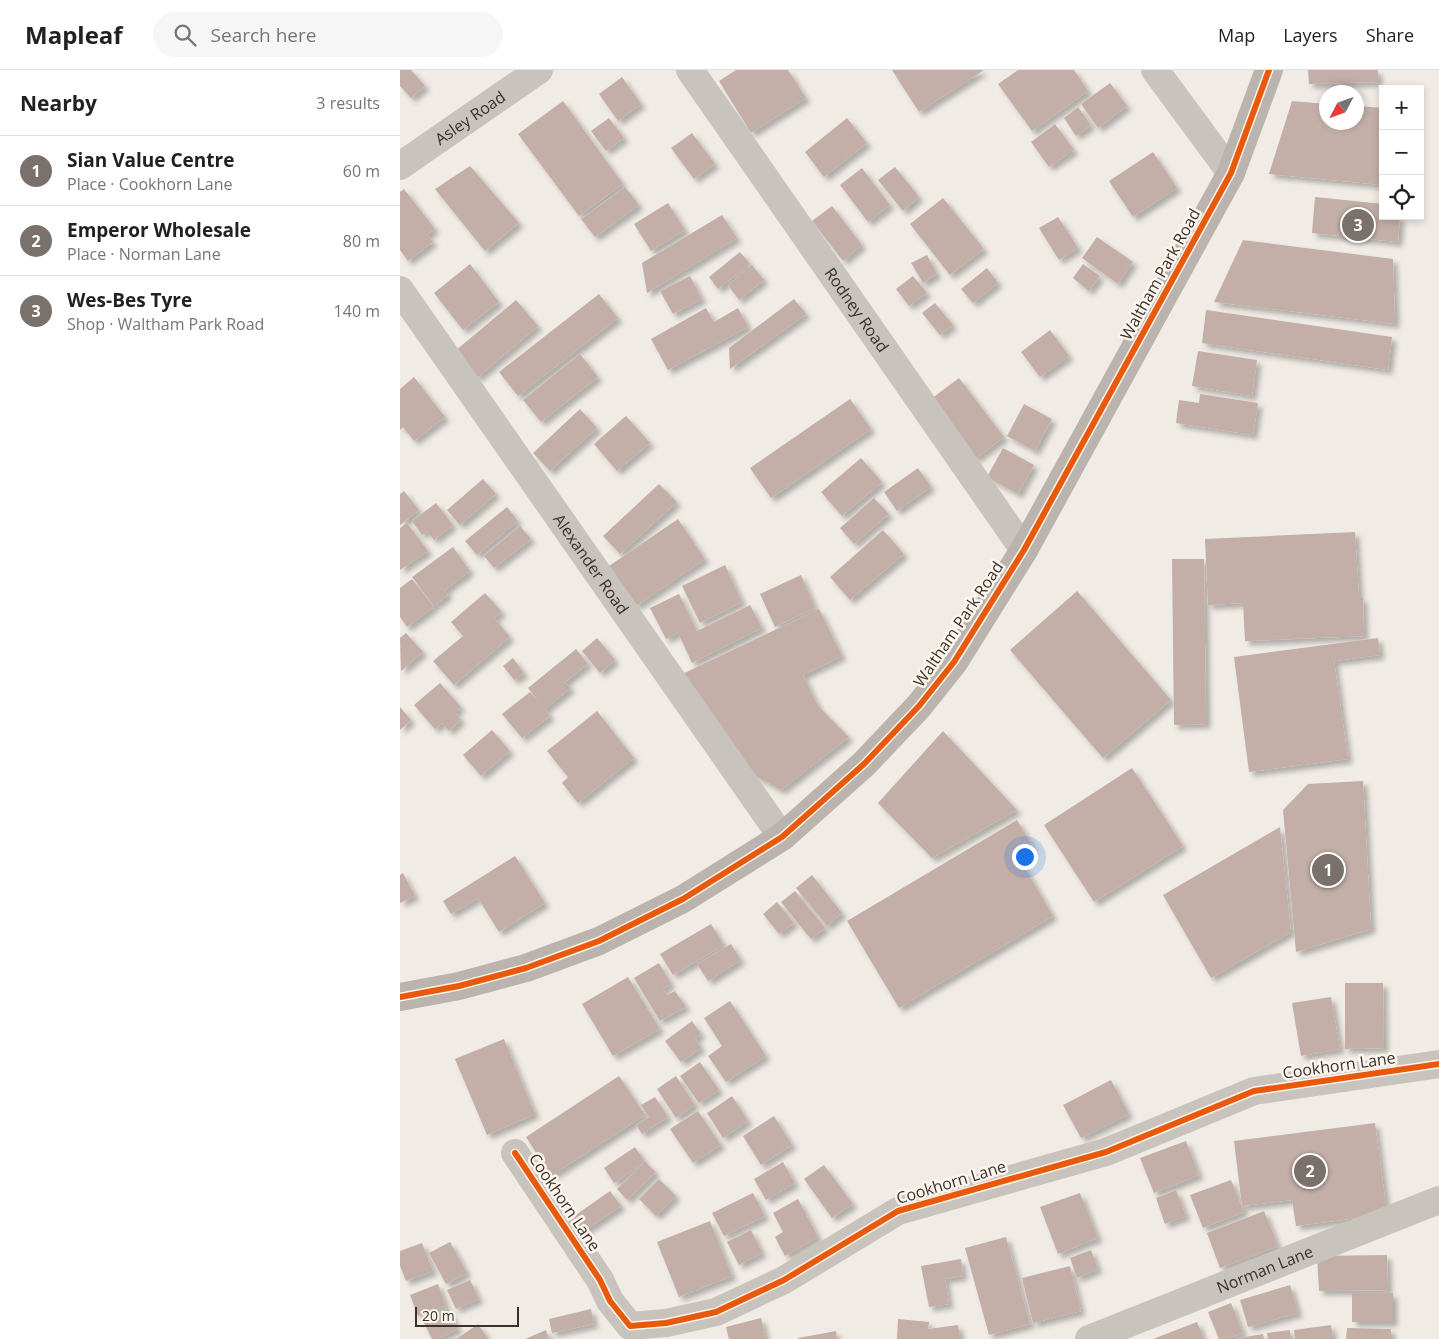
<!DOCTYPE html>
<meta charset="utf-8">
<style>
:root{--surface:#fff;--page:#f6f6f6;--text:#202124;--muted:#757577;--line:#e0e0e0;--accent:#7a716c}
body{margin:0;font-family:"Open Sans",sans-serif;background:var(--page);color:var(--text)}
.controls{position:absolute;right:15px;top:15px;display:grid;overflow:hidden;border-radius:0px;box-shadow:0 2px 8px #0003}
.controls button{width:45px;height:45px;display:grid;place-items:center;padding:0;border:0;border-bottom:1px solid var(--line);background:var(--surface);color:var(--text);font:25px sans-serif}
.compass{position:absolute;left:919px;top:15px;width:45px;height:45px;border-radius:50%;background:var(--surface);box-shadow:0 2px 8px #0003;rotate:229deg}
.scale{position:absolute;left:15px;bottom:12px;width:104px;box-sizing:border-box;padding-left:5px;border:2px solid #3b302b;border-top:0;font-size:14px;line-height:18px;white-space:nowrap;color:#3b302b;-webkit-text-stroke:4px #fbf5ee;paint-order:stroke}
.you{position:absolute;left:624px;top:786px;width:18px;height:18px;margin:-12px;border:4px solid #fff;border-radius:50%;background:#1a73e8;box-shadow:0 0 0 8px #1a73e833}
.badge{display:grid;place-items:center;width:32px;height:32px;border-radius:50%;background:var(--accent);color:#fff;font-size:16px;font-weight:700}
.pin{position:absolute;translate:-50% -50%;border:2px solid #fff;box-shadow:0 1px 5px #0006}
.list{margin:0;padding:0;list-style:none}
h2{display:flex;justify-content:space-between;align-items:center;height:65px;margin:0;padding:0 20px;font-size:21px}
h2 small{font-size:16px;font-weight:400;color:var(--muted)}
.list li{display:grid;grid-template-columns:32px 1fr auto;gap:15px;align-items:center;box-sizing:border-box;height:70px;padding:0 20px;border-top:1px solid var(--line)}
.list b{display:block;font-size:19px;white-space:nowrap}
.list p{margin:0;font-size:16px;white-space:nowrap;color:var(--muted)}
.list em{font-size:16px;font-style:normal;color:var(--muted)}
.icon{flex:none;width:28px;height:28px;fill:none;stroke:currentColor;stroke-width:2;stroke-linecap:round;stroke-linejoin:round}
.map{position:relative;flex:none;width:1039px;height:1269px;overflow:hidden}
header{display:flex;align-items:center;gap:30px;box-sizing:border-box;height:70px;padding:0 25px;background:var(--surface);border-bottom:1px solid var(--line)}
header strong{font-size:24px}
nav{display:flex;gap:28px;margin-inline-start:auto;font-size:18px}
.search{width:350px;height:45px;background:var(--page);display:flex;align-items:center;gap:12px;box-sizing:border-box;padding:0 18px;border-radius:28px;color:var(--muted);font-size:19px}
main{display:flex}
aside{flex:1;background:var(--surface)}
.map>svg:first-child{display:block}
.building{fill:#c3afa7;filter:url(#shadow)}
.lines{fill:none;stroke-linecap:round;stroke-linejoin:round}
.minor{stroke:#c9c3be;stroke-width:28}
.secondary{stroke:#bab3ae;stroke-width:28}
.cycleway-casing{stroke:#fbf5ee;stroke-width:9}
.cycleway{stroke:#e8590c;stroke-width:6}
.labels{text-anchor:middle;stroke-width:5;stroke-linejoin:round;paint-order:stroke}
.street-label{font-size:16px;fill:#3b302b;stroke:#fbf5ee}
</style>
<header>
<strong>Mapleaf</strong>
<div class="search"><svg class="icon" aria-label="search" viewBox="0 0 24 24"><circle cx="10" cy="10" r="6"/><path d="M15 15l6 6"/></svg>Search here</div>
<nav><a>Map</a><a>Layers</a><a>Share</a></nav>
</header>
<main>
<aside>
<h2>Nearby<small>3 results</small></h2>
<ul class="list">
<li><span class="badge">1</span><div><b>Sian Value Centre</b><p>Place · Cookhorn Lane</p></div><em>60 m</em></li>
<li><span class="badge">2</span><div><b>Emperor Wholesale</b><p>Place · Norman Lane</p></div><em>80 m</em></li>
<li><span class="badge">3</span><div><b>Wes-Bes Tyre</b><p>Shop · Waltham Park Road</p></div><em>140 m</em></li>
</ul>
</aside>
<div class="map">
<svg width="1039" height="1269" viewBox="0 0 1039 1269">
<defs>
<filter id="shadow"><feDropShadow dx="4.5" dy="4.5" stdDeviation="2.5" flood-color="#0004"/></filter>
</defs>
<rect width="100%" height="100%" fill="#f0ebe5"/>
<path class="building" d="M0,0H11L25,16L11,28L0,16Z
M336,0H388L406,28L351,63L319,11Z
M492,0H584L519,42Z
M618,0H674L688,21L632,61L598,14Z
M908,0H978V12L909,14Z
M222,7L241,34L218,51L199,24Z
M710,13L727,36L698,58L681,34Z
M163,31L223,114L179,146L118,64Z
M892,31L926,34V52H956V36L983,38V115L869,104Z
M678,37L691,55L676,66L664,48Z
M209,48L224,68L206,81L191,61Z
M447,48L467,73L424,107L405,82Z
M655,54L674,80L649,97L631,72Z
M292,63L315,94L294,109L271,78Z
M753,82L777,118L733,147L709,111Z
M70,96L119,153L85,181L35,119Z
M495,97L519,127L503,141L478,110Z
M462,98L490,135L468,152L440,115Z
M225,117L239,135L195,167L181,149Z
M4,119L35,159L27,165L33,172L8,191L0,180V122Z
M915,127L983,134V146H1000L998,172L912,163Z
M543,128L584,179L550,205L510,154Z
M268,133L285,160L251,181L234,154Z
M432,136L462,175L443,191L412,151Z
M322,145L337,168L247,223L242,193Z
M658,147L678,178L659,190L639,158Z
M697,167L733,192L718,214L682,188Z
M843,170L993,189L995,254L814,232Z
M340,182L350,194L318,219L309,207Z
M527,185L537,204L523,213L511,193Z
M70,194L99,232L63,260L34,223Z
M683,194L700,206L689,221L673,208Z
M352,195L364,210L339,230L328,215Z
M587,198L598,213L573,233L561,219Z
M290,206L302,229L273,244L260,221Z
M513,206L527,223L509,236L496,219Z
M199,224L218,248L118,326L99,302Z
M394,229L406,244L330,299L329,278Z
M116,230L138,256L77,308L55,281Z
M535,233L553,255L540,265L522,243Z
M306,238L314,252L338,238L348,257L268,300L251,269Z
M806,240L992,267L988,300L802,273Z
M650,260L669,286L640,307L621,282Z
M798,281L857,290L852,326L792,316Z
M180,284L198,307L141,352L123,330Z
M14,307L45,347L14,371L3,357L0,360V319Z
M559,308L604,367L575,389L531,329Z
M800,324L858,333L853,365L776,353L779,330L799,333Z
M450,329L471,359L371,428L350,398Z
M624,334L652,349L635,381L607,366Z
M180,339L197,358L150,401L133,383Z
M226,346L250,373L217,401L194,374Z
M603,378L634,395L618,424L587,407Z
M461,388L482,412L442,446L421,422Z
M518,398L531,417L497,441L484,422Z
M83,409L96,424L60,455L47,440Z
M259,414L277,432L220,484L203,466Z
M4,421L19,440L0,455V424Z
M474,428L489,444L454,474L440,458Z
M36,433L53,455L34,470L27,461L22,465L12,451Z
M107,437L118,451L77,485L65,471Z
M278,449L305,489L236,536L209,496Z
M7,453L28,481L0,500V458Z
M120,456L131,469L94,498L84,486Z
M483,460L504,484L450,530L430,507Z
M955,462L959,528H963L964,566L845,571L843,533L808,535L805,469Z
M53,477L70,501L45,520L48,525L34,536L12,507Z
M772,489H804L806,654L774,655Z
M325,495L342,532L300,553L282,516Z
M401,505L415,538L375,557L360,524Z
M12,509L34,537L7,557L0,547V518Z
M677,521L771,630L703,688L610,580Z
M85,523L102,542L94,548L110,567L54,615L33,591L63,566L51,552Z
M279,524L297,561L350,535L362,558L292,593L278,563L266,569L250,538Z
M419,539L442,586L403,605L418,636L449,667L381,720L357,707L327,678L280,605Z
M6,563L23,582L1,601L0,568Z
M197,568L215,590L200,603L182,581Z
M978,568L980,585L934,591L948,689L849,702L834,587Z
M176,579L188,594L165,612L171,618L145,639L150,646L122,668L102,644L130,622L139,632L128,618Z
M113,588L124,603L114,610L103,596Z
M40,613L61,637L55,642L61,650L49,661L42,653L35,659L14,635Z
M0,637L11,650L0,660Z
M197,641L234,688L178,733L162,713L168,707L147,681Z
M92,660L110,681L81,706L63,685Z
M543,661L617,740L532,788L478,733Z
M732,698L783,776L694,832L644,755Z
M963,711L971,859L896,882L883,740L908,714Z
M617,750L633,777L618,786L653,846L499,938L447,851Z
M880,757L891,862L811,908L763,825Z
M115,786L145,833L99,862L78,828L51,844L43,831Z
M3,803L15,826L0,833V805Z
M412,805L442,843L427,856L396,818Z
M395,821L425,858L411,869L381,832Z
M377,832L394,853L379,864L363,844Z
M311,854L324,875L273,905L260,884Z
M331,874L341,890L308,911L297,894Z
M259,893L271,914L263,919L267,925L275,921L286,937L260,951L234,908Z
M228,907L260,959L213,986L182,934Z
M945,913H983L984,978L945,979Z
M931,927L940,979L901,986L892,933Z
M330,931L366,986L326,1012L308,986L322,976L304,948Z
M292,951L301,964L295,968L301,978L281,992L265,971Z
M104,969L135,1044L87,1065L55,989Z
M300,992L319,1020L299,1033L280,1006Z
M219,1006L245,1045L151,1106L126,1067Z
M276,1006L295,1035L276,1048L257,1019Z
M711,1010L729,1044L681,1068L663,1035Z
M332,1026L348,1051L323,1068L307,1043Z
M255,1027L268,1047L242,1064L236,1055L249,1047L241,1035Z
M298,1041L321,1075L293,1093L270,1059Z
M374,1046L392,1075L361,1095L343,1066Z
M975,1053L987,1144L896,1156L892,1130L842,1136L834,1071Z
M786,1071L799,1105L754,1123L740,1088Z
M235,1077L245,1092L214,1113L204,1098Z
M245,1092L256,1102L227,1130L217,1119Z
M383,1092L395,1113L366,1130L354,1109Z
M424,1095L453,1134L432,1148L404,1109Z
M259,1109L276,1126L256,1146L239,1129Z
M831,1110L844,1142L803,1158L790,1125Z
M776,1120L786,1146L765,1154L756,1128Z
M210,1121L221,1136L180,1164L170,1149Z
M353,1123L365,1146L324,1166L312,1143Z
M680,1123L698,1168L658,1184L640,1137Z
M398,1129L418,1167L385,1186L375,1167L383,1162L373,1143Z
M864,1141L878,1176L820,1198L807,1163Z
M310,1151L332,1206L279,1227L257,1172Z
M351,1160L362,1183L339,1195L327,1172Z
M606,1167L630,1254L589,1265L565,1178Z
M50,1172L67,1203L46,1214L29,1183Z
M22,1173L33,1201L6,1211L0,1196V1181Z
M691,1180L698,1199L677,1208L670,1188Z
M987,1185L988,1220L919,1221L917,1186Z
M561,1189L563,1206L545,1209L549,1234L529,1237L521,1196Z
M670,1196L681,1241L633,1253L622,1208Z
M70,1210L79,1229L56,1239L47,1220Z
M38,1214L46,1236L18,1246L10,1225Z
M890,1215L898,1243L848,1257L840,1230Z
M952,1223H993V1252H952Z
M831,1233L843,1263L826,1269H819L808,1242Z
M48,1238L58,1259L37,1269H32L23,1251Z
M191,1239L194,1254L152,1263L149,1249Z
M361,1248L366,1269H329L326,1257Z
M498,1249L529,1252L528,1259L558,1255L560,1269H497Z
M797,1252L804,1269H753Z
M78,1254L88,1269H56Z
M931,1255L933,1269H895L894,1260Z
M947,1258L991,1259V1269H946Z
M146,1260L149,1269H125Z
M890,1260L891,1269H868L867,1263Z
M436,1261L437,1269H398V1268Z
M863,1264L864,1269H839V1268Z"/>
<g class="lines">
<g class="minor">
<path id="s1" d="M290,0L624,480"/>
<path d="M755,0L831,103"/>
<path id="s2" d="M0,96L139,0"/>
<path id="s3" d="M0,220L382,767"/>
<path d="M115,1083L200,1210L210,1231L230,1256L266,1253L316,1242L384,1210L498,1141L706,1082L854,1021L1039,994"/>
<path id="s4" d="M689,1269L1039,1130"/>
</g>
<path class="secondary" d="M0,927L59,916L126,898L199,871L283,829L382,767L464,694L519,636L554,592L624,480L831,103L869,0"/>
<g class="cycleway-casing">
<path id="cycleway" d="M0,927L59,916L126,898L199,871L283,829L382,767L464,694L519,636L554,592L624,480L831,103L869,0
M115,1083L200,1210L210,1231L230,1256L266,1253L316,1242L384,1210L498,1141L706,1082L854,1021L1039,994"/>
</g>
<use href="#cycleway" class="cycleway"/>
</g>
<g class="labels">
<g class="street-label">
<text dy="6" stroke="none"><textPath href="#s2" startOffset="85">Asley Road</textPath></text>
<text transform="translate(760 204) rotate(-61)" y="6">Waltham Park Road</text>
<text dy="6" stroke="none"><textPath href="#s1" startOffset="292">Rodney Road</textPath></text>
<text dy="6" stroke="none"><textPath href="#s3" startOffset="334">Alexander Road</textPath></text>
<text transform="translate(558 554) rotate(-56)" y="6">Waltham Park Road</text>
<text transform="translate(939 995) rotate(-8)" y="6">Cookhorn Lane</text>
<text transform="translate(551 1112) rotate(-17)" y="6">Cookhorn Lane</text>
<text transform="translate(165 1132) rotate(56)" y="6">Cookhorn Lane</text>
<text dy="6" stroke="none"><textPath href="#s4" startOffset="189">Norman Lane</textPath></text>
</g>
</g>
</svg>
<div class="controls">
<button>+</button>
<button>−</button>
<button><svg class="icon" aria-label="locate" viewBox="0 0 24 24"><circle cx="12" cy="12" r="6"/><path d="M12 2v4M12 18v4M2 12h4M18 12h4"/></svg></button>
</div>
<svg class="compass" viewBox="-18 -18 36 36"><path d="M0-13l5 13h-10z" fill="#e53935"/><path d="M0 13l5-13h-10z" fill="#757577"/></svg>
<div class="scale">20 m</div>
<div class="you"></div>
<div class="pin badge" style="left:928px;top:800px">1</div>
<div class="pin badge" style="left:910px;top:1101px">2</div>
<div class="pin badge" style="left:958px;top:155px">3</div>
</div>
</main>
